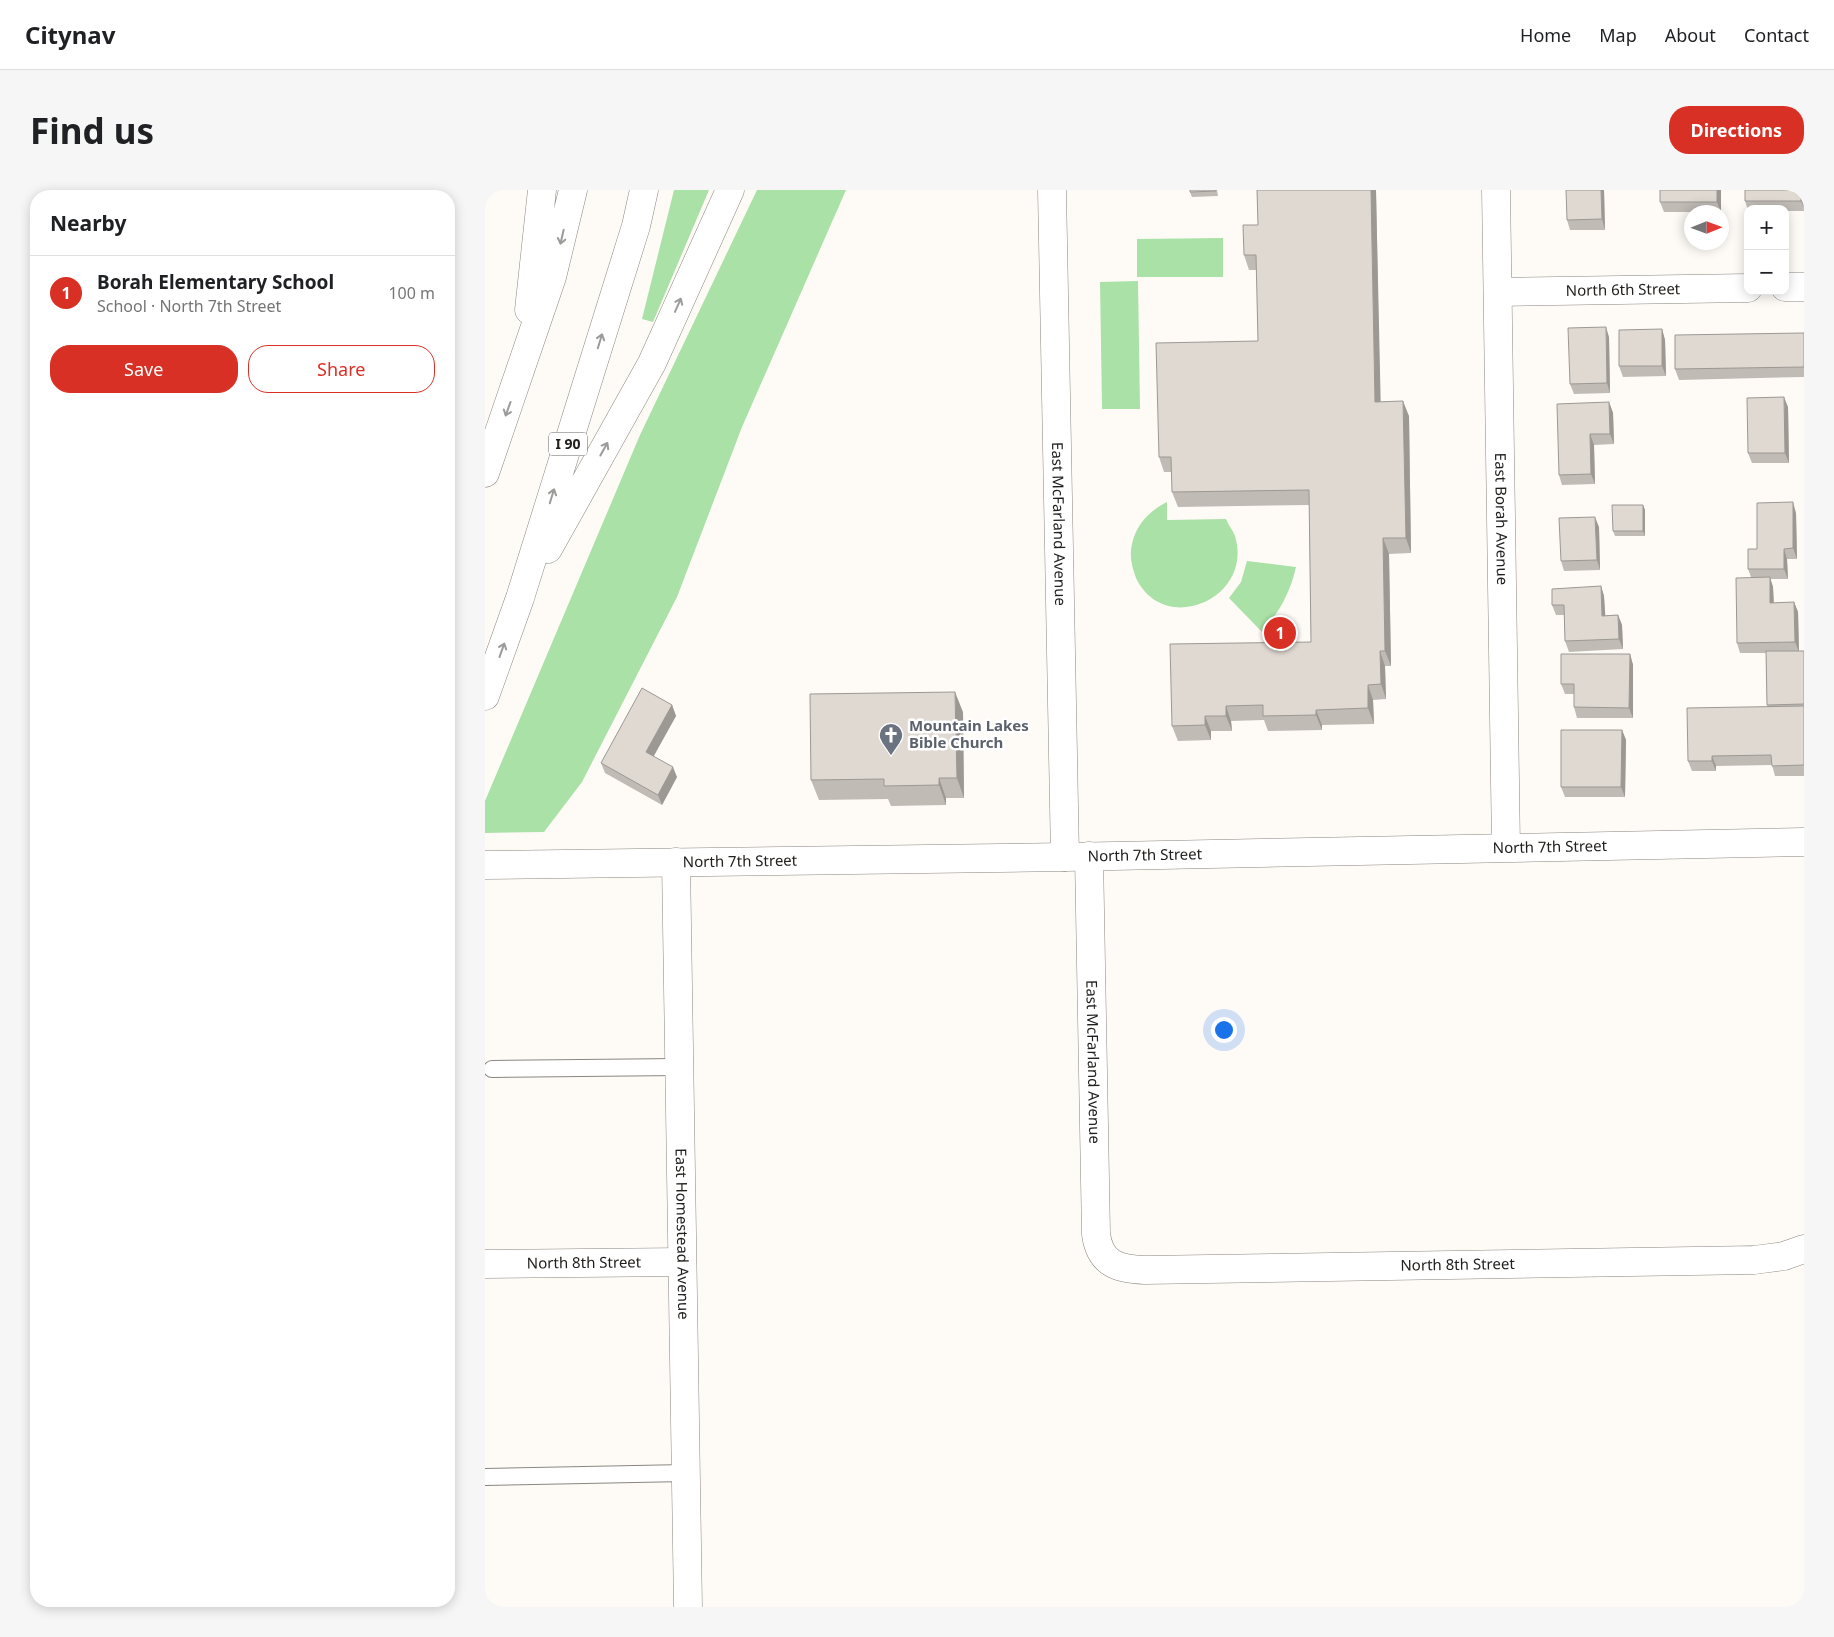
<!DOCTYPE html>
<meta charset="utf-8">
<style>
:root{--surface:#fff;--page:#f6f6f6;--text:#202124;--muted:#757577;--line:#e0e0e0;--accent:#d93025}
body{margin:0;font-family:"Noto Sans",sans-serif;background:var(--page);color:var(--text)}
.controls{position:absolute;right:15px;top:15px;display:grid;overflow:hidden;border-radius:10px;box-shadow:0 2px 12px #0003}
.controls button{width:45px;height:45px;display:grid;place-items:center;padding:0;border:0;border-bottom:1px solid var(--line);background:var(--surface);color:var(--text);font:25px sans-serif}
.compass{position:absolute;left:1199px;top:15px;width:45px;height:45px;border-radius:50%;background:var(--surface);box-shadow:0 2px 12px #0003;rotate:89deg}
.you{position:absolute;left:738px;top:839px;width:18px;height:18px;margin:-12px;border:4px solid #fff;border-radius:50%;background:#1a73e8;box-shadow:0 0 0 8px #1a73e833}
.badge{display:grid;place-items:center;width:32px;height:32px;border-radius:50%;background:var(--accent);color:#fff;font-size:16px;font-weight:700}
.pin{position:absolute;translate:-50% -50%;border:2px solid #fff;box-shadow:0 1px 5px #0006}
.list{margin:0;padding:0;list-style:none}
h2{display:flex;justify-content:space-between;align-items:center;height:65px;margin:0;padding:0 20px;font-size:21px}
h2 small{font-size:16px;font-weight:400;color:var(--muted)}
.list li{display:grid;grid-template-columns:32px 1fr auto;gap:15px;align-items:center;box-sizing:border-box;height:75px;padding:0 20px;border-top:1px solid var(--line)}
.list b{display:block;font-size:19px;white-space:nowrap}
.list p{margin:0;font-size:16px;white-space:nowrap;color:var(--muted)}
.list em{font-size:16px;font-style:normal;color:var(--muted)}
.actions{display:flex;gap:10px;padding:15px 20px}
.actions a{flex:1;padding:11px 0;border:1px solid var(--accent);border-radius:20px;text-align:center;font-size:18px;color:var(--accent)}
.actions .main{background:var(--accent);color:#fff}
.map{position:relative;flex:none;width:1319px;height:1417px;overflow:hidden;border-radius:20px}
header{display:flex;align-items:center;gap:30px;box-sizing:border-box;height:70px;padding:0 25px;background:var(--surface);border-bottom:1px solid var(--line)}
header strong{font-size:24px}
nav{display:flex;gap:28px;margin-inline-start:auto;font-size:18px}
.intro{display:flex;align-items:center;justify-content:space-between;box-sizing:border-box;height:120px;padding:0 30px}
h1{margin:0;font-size:35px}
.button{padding:12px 22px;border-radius:20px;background:var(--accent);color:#fff;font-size:18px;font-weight:700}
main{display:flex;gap:30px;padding:0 30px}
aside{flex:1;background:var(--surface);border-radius:20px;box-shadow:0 2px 12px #0003}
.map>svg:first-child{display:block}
.green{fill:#a9e1a6}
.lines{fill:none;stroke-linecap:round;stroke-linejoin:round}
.lane-casing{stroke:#8b8680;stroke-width:18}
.street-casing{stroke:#8b8680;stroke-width:29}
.highway-casing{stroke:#8b8680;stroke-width:29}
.lane{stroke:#fff;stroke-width:16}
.street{stroke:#fff;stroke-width:28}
.highway{stroke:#fff;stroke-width:28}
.wall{fill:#c0bbb5}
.shaded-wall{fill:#9c9893}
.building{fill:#dfd9d2;stroke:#9c9893}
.oneway{stroke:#9c9b9a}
.labels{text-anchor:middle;stroke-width:5;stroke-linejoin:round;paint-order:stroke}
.shield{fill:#fff;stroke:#646362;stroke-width:1}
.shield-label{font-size:14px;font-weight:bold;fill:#22201e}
.street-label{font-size:15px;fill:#22201e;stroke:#fff}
.worship-label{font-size:15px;font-weight:bold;fill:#5b616d;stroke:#fff;text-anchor:start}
</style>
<header>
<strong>Citynav</strong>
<nav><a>Home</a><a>Map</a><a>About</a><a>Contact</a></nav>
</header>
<div class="intro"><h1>Find us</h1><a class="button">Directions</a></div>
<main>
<aside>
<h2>Nearby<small></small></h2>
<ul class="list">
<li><span class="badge">1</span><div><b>Borah Elementary School</b><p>School · North 7th Street</p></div><em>100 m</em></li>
</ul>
<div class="actions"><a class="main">Save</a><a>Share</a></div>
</aside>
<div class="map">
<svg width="1319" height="1417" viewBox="0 0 1319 1417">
<rect width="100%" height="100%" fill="#fefbf7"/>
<path class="green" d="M189,0H224L168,132L157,129Z
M272,0H361L257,237L192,407L97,592L59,642L0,643V611L155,245Z
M738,48V87H652V49Z
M653,91L655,219H617L615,92Z
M682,312V330L741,329C743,335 748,340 750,346C769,409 679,447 651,388C647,377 644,366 647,354C651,335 664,321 682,312Z
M762,371L811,377C805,403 795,421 777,442L744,408L756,392Z"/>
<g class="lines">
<g class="lane-casing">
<path id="lane" d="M7,879L194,877
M0,1287L201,1283"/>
</g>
<g class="street-casing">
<g id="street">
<path id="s1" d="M567,0L580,667"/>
<path id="s2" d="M1011,0L1021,657"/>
<path d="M1300,97H1319"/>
<path id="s3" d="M1013,102L1263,98"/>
<path id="s4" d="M604,666L611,1044C615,1074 633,1079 660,1080L1269,1070L1299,1066L1319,1059"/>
<path id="s5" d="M191,672L203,1417"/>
<path id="s6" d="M0,675L580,667L1319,652"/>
<path id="s7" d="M0,1074L197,1072"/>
</g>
</g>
<g class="highway-casing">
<path id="highway" d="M44,120L57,0
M0,283L67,87L88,0
M63,359L167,173L245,0
M0,506L35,408L151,36L159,0"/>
</g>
<use href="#lane" class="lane"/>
<use href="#street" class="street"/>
<use href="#highway" class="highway"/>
</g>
<path class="wall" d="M732,0L733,6L707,7L705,2Z
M772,0H891L895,212L924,226L926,363L904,364L906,476H900L901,509L888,510L889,534L837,535V540L783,541L779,530L746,531L747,541H726V550L693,551L687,536L826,452L824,315L693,317L687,302V282H679L674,267L773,151L772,80H764L759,65L773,35Z
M1119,0L1120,40H1085L1082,30Z
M1236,0V22H1179L1175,12Z
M1319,0V21H1300V19H1263V20L1260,11Z
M1177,139L1180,150L1181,186L1138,187L1134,176Z
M1319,143V187L1194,190L1190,179Z
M1124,147L1125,203L1089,204L1085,194Z
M1124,212L1128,223L1129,254L1109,255L1110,294L1077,295L1074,285Z
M1303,217L1304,273H1267L1263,263Z
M1158,315L1160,320V346H1130L1128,341Z
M1311,323L1312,369H1302L1303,389H1285L1288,397L1289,413L1309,412L1313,422L1314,461H1319V586H1290L1287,575L1231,576V581H1207L1203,571L1283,517L1282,515L1281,463H1255L1252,453L1266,387L1263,379L1272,359Z
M1114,337L1115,380L1079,381L1076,371Z
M1116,396L1119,406L1120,426L1133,425L1137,435L1138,459L1084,462L1080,451L1079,425H1071L1067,415Z
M1145,464L1148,475V528H1092L1089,517V504H1080L1076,494Z
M187,515L191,526L168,566L192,587L177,615L120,583L116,573Z
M478,522L479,608H461V615L406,616L403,609L334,610L326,590Z
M1137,540L1141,550L1140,607H1080L1076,597Z"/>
<path class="shaded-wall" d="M886,0H891L896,227L890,212Z
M1116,0H1119L1120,40L1117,29Z
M1232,0H1236V22L1232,12Z
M1316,0H1319V18L1316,11Z
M1121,137L1124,147L1125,203L1122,193Z
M1177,139L1180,150L1181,186L1177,176Z
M1299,207L1303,217L1304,273L1300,263Z
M918,211L924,226L926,363L921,348Z
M1124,212L1128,223L1129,254L1125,244Z
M1105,244L1109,255L1110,294L1106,284Z
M1308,312L1311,323L1312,369L1308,358Z
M1158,315L1160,320V346L1158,341Z
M1110,327L1114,337L1115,380L1112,370Z
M898,348L904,364L906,476L900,461Z
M1299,359L1302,369L1303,389L1299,379Z
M1285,387L1288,397L1289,423L1285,413Z
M1116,396L1119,406L1121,436L1117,426Z
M1309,412L1313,422L1314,462L1310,452Z
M1133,425L1137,435L1138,459L1134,449Z
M895,461L900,476L901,509L896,494Z
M1145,464L1148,475V528L1144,518Z
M883,495L888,510L889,534L883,518Z
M470,502L478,522L479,608L472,588Z
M187,515L191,526L165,573L161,562Z
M741,516L746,531L747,541L741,526Z
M831,520L837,535V540L831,525Z
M720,526L726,541V550L720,535Z
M1137,540L1141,550L1140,607L1136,597Z
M1227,566L1231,576V581L1227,571Z
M188,577L192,587L177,615L173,605Z
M454,588L461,608V615L454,595Z"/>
<path class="building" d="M705,0H731V1L705,2Z
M772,0H886L890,212L918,211L921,348H898L900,461H895L896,494L883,495V518L831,520V525L778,526V515L741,516V526H720V535L687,536L685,454L826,452L824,300L687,302L686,267H674L671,153L773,151L771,65H759L758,35H773Z
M1081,0H1116L1117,29L1082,30Z
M1175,0H1232V12H1175Z
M1260,0H1316V11H1260Z
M1121,137L1122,193L1085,194L1083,138Z
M1177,139V176H1134V140Z
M1319,143V177L1190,179V145Z
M1299,207L1300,263H1263L1262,208Z
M1124,212L1125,244H1105L1106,284L1074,285L1072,214Z
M1308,312V358L1299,359V379H1263V359H1272V313Z
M1127,315H1158V341H1128Z
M1110,327L1112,370L1076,371L1074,328Z
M1285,387V413L1309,412L1310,452L1252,453L1251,388Z
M1116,396L1117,426L1133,425L1134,449L1080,451L1079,415H1067V399Z
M1281,461H1319V514L1282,515Z
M1076,464H1145L1144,518L1089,517V494H1076Z
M157,498L187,515L161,562L188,577L173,605L116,573Z
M470,502L472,588H454V595L399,596V589L326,590L325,504Z
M1319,516V575L1287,576L1286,565L1227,566V571H1203L1202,518Z
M1076,540H1137L1136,597H1076Z"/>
<defs><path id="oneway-shaft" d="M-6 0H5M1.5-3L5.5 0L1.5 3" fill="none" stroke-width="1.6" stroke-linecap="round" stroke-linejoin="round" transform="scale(1.25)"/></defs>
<g class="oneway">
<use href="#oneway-shaft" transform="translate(77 47) rotate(103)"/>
<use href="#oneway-shaft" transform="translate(193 115) rotate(-66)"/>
<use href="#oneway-shaft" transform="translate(115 151) rotate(-73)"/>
<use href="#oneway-shaft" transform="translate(23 219) rotate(110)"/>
<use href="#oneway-shaft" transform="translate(119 259) rotate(-61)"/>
<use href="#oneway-shaft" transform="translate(67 306) rotate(-73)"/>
<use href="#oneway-shaft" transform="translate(17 460) rotate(-70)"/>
</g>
<defs>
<g id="church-pin" transform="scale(1.25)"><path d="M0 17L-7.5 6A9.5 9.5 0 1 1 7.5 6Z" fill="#6b7280" stroke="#fff"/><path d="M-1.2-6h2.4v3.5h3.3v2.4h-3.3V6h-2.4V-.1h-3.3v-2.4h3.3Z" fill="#fff"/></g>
</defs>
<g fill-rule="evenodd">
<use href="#church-pin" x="406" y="545"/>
</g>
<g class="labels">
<rect class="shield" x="64" y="242.5" width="38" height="23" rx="4"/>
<g class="shield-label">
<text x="83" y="259">I 90</text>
</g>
<g class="street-label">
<text dy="5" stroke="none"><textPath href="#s3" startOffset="125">North 6th Street</textPath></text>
<text dy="5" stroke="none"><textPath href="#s2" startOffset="329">East Borah Avenue</textPath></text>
<text dy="5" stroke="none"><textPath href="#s1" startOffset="334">East McFarland Avenue</textPath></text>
<text dy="5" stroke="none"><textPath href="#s6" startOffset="1065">North 7th Street</textPath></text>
<text dy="5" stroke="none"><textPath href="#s6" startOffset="660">North 7th Street</textPath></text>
<text dy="5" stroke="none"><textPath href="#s6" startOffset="255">North 7th Street</textPath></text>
<text dy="5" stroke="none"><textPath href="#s4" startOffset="206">East McFarland Avenue</textPath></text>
<text dy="5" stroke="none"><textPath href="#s5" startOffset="372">East Homestead Avenue</textPath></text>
<text dy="5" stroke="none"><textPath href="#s7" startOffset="99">North 8th Street</textPath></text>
<text dy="5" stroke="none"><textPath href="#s4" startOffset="759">North 8th Street</textPath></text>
</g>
<g class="worship-label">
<text x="424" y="541">Mountain Lakes<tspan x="424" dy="17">Bible Church</tspan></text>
</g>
</g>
</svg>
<div class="controls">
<button>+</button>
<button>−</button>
</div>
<svg class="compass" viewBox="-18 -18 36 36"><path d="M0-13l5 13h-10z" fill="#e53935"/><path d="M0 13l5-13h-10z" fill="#757577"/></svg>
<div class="you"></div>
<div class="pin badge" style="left:795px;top:443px">1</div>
</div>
</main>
